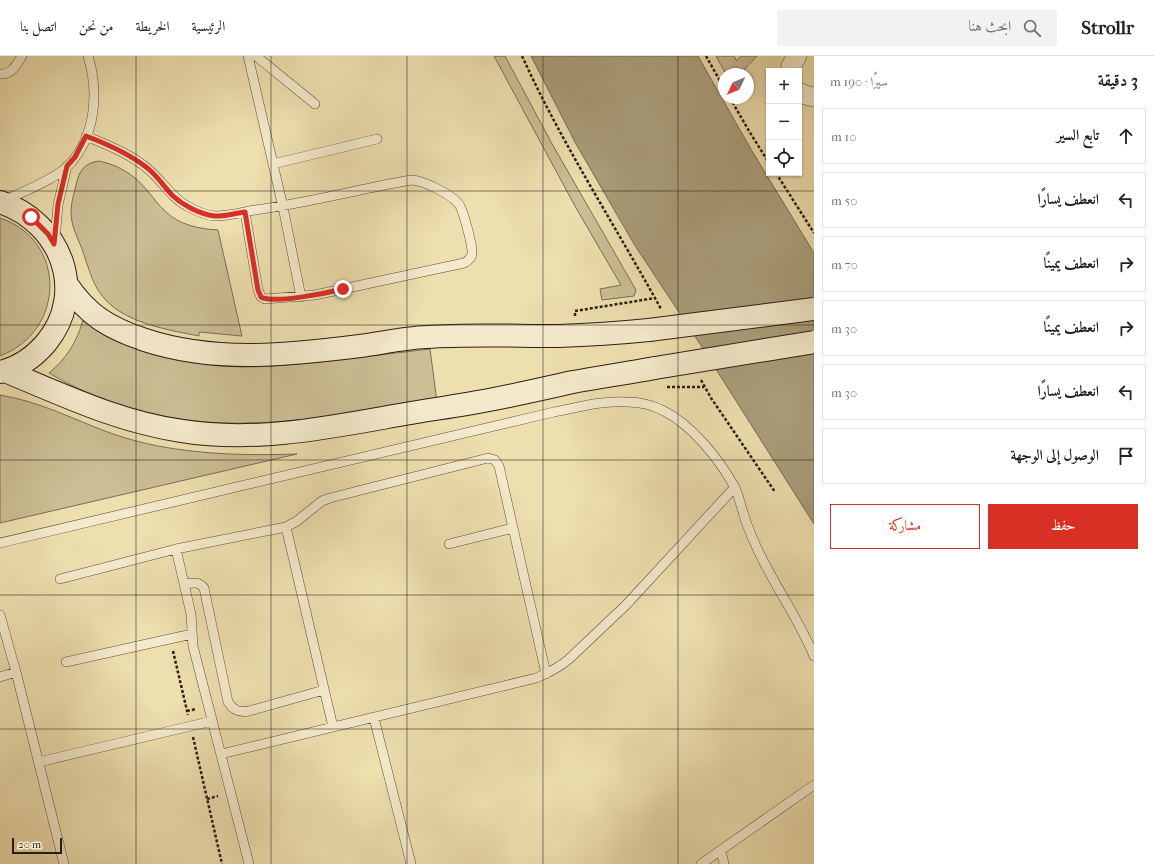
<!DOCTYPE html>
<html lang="ar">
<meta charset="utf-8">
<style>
:root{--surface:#fff;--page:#f2f2f2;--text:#222;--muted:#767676;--line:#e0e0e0;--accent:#d93025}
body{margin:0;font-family:"IM FELL French Canon",Amiri,serif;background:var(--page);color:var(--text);direction:rtl}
.controls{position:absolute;right:12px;top:12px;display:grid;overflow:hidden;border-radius:0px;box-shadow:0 1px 3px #0004}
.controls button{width:36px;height:36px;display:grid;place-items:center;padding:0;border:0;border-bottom:1px solid var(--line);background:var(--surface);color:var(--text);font:20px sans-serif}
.compass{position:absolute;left:718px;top:12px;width:36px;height:36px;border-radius:50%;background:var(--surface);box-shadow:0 1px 3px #0004;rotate:226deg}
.scale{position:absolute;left:12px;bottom:10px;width:50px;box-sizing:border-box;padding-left:4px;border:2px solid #271f15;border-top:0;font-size:11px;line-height:14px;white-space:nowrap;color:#271f15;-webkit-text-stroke:3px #f4eacb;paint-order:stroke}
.stop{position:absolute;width:12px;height:12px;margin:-9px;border:3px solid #d93025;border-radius:50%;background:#fff}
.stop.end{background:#d93025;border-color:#fff;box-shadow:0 1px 4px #0008}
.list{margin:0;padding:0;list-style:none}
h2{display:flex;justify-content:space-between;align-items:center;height:52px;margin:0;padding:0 16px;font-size:17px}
h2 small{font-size:13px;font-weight:400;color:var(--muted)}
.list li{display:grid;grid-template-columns:26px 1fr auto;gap:12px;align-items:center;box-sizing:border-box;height:56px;margin:0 8px 8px;padding:0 8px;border:1px solid var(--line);border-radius:0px}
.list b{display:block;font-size:15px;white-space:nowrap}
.list em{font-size:13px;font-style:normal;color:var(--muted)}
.actions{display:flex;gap:8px;padding:12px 16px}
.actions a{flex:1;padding:9px 0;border:1px solid var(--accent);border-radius:0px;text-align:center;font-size:14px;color:var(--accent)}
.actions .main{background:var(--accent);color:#fff}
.icon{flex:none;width:22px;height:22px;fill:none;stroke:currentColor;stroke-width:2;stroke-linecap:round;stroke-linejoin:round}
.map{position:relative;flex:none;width:814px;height:808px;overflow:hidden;direction:ltr}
header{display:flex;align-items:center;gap:24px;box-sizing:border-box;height:56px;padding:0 20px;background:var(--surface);border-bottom:1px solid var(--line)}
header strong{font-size:19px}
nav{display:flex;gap:22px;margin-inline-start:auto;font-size:14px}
.search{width:280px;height:36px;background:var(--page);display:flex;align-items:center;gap:10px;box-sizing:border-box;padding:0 14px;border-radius:0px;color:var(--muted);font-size:15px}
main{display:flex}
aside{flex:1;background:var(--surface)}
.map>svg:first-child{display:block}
.green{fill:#ccbe95;stroke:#7a6e55}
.water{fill:#aa9e7b;stroke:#766b52}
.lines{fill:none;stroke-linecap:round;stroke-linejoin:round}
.lane-casing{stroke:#594f3c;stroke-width:10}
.street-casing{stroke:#594f3c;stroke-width:20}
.secondary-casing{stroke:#271f15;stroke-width:24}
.path{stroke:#271f15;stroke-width:2.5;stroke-dasharray:3 2;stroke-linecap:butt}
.lane{stroke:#f4eacb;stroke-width:9}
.street{stroke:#f4eacb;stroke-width:19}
.secondary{stroke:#f4eacb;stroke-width:22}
.secondary-bridge-casing{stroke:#271f15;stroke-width:24;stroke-linecap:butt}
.secondary-bridge{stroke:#f4eacb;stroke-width:22}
.route{stroke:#d93025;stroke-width:5}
.grid{fill:none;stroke:#271f15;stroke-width:1;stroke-opacity:0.55}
</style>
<header>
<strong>Strollr</strong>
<div class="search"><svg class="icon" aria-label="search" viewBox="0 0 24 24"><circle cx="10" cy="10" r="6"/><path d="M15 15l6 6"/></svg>ابحث هنا</div>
<nav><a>الرئيسية</a><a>الخريطة</a><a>من نحن</a><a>اتصل بنا</a></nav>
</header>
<main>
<aside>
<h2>3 دقيقة<small>سيرًا · 190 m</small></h2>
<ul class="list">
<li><svg class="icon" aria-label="ahead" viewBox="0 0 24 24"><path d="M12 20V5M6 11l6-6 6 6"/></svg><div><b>تابع السير</b></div><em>10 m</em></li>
<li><svg class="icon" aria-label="left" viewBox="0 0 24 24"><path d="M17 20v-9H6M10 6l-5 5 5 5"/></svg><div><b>انعطف يسارًا</b></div><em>50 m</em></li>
<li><svg class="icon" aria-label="right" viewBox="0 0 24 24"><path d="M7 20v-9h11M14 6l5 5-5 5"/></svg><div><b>انعطف يمينًا</b></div><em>70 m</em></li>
<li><svg class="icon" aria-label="right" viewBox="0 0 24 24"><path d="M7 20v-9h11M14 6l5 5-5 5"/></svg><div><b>انعطف يمينًا</b></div><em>30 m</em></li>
<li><svg class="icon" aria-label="left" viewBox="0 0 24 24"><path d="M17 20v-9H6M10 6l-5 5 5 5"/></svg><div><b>انعطف يسارًا</b></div><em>30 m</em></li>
<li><svg class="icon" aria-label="arrive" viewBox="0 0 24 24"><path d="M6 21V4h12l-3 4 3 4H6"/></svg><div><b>الوصول إلى الوجهة</b></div></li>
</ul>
<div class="actions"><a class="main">حفظ</a><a>مشاركة</a></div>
</aside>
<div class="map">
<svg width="814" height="808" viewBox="0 0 814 808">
<rect width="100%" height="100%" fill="#eedfaf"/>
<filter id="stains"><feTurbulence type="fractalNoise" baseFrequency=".005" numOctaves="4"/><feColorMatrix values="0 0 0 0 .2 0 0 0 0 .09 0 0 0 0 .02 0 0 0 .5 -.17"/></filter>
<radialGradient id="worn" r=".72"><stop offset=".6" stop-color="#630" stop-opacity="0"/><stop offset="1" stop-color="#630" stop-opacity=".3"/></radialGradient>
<path class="green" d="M494,0H505L551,86L636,234L634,240L602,244L600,233L621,229L576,152Z
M716,0H734L737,5L741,0H757L740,18H726Z
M99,105C116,108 135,119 146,133C153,141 158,149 166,156C180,169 199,173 218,174L242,280L199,276V280C173,275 138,269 116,253C93,236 91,218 82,193C77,180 71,170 71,156C71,146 74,138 76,129C79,115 84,107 99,105Z
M0,162C67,184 66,275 0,300Z
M83,264C102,281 123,289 147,296C178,305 210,310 243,311C271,311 299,308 328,305C362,301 396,297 430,293L437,346C375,354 310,366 247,367C178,369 108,352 49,317C66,303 77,286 83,264Z
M0,339C42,346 74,364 113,378C171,398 235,400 297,398L0,467Z"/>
<path class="water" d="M531,0H698L752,95L814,197V468L700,288L634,188L576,88Z"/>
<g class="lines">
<g class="lane-casing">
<path id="lane" d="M248,0L283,151L301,241
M256,0L315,48
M0,18C12,19 16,9 22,0
M86,80C107,89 131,98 148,113C162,124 171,142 187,150C196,155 207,160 216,160C229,160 243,156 255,154C308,147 359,133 411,124C423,124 450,138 458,147C463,152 473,191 472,198C471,203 468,205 464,207L315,239L265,243L261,241L258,234L245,156
M273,108L377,83
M3,145C21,137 55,123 68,110C96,81 99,36 88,0
M55,184L58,149L67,110
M286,471L333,671
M0,487L554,356C576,352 603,344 626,346C638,346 653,349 664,355C692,369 719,403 734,430C738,437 740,447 743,456C746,467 751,479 756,490C773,528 798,561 814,600
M449,488L513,472
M176,493L191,558L193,590L249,808
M60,523L176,493L286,471L297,465L322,445L330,442L488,402L495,404L499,410L546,618
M184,528C192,527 199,525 204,532L228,646C233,654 239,657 249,655L324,634
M0,559L16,616L64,808
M66,606L192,578
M0,621L16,616
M374,662L411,808
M221,698L536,622C548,617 559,612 569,603L626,549L735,431
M39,706L212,665
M721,795L724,808
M701,808L814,729"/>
</g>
<g class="street-casing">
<path id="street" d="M790,15L791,10L797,0
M799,36L805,39L814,41"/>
</g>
<g class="secondary-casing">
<path id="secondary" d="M0,146C61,166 88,236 46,287C34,301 18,312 0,316
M66,227C87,259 109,272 145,284C215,307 288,299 360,290C382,287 404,282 426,281C470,278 514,280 558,280C588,279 619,277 649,274
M5,315C63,339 119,366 182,375C257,387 331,371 405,358C434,353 464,349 494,343C520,338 546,332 573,326C600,321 628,317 655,312"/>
</g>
<path class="path" d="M522,0C562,88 615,169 661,253
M706,0L724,32
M730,42L749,75L769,107
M776,117L814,177
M575,260V255L655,242
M701,324L711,342L775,436
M667,331H704
M173,595L188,659
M187,655L196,653
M193,681L222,808
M207,743L218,740"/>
<use href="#lane" class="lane"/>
<use href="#street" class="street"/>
<use href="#secondary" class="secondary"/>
<g class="secondary-bridge-casing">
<path id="secondary-bridge" d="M649,274L814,253
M655,312L814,286"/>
</g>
<use href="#secondary-bridge" class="secondary-bridge"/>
</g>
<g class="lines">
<path class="route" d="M31,161L48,178L54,188L58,148L67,110L75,101L86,80C107,88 128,97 146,111C157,119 164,131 173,140C184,150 200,158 214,160C223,161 235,157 245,156L258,234L261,241C274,248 327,237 343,233"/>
</g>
<path class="grid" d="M136,0V808M271,0V808M407,0V808M543,0V808M678,0V808M0,135H814M0,269H814M0,404H814M0,539H814M0,673H814"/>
<rect width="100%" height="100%" filter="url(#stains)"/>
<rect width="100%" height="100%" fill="url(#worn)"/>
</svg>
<div class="controls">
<button>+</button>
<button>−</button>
<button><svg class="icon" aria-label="locate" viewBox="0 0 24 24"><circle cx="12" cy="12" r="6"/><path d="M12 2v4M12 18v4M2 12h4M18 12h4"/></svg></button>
</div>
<svg class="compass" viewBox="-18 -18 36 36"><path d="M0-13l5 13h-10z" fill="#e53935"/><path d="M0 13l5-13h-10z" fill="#767676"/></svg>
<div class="scale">20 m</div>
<div class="stop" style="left:31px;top:161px"></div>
<div class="stop end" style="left:343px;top:233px"></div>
</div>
</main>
